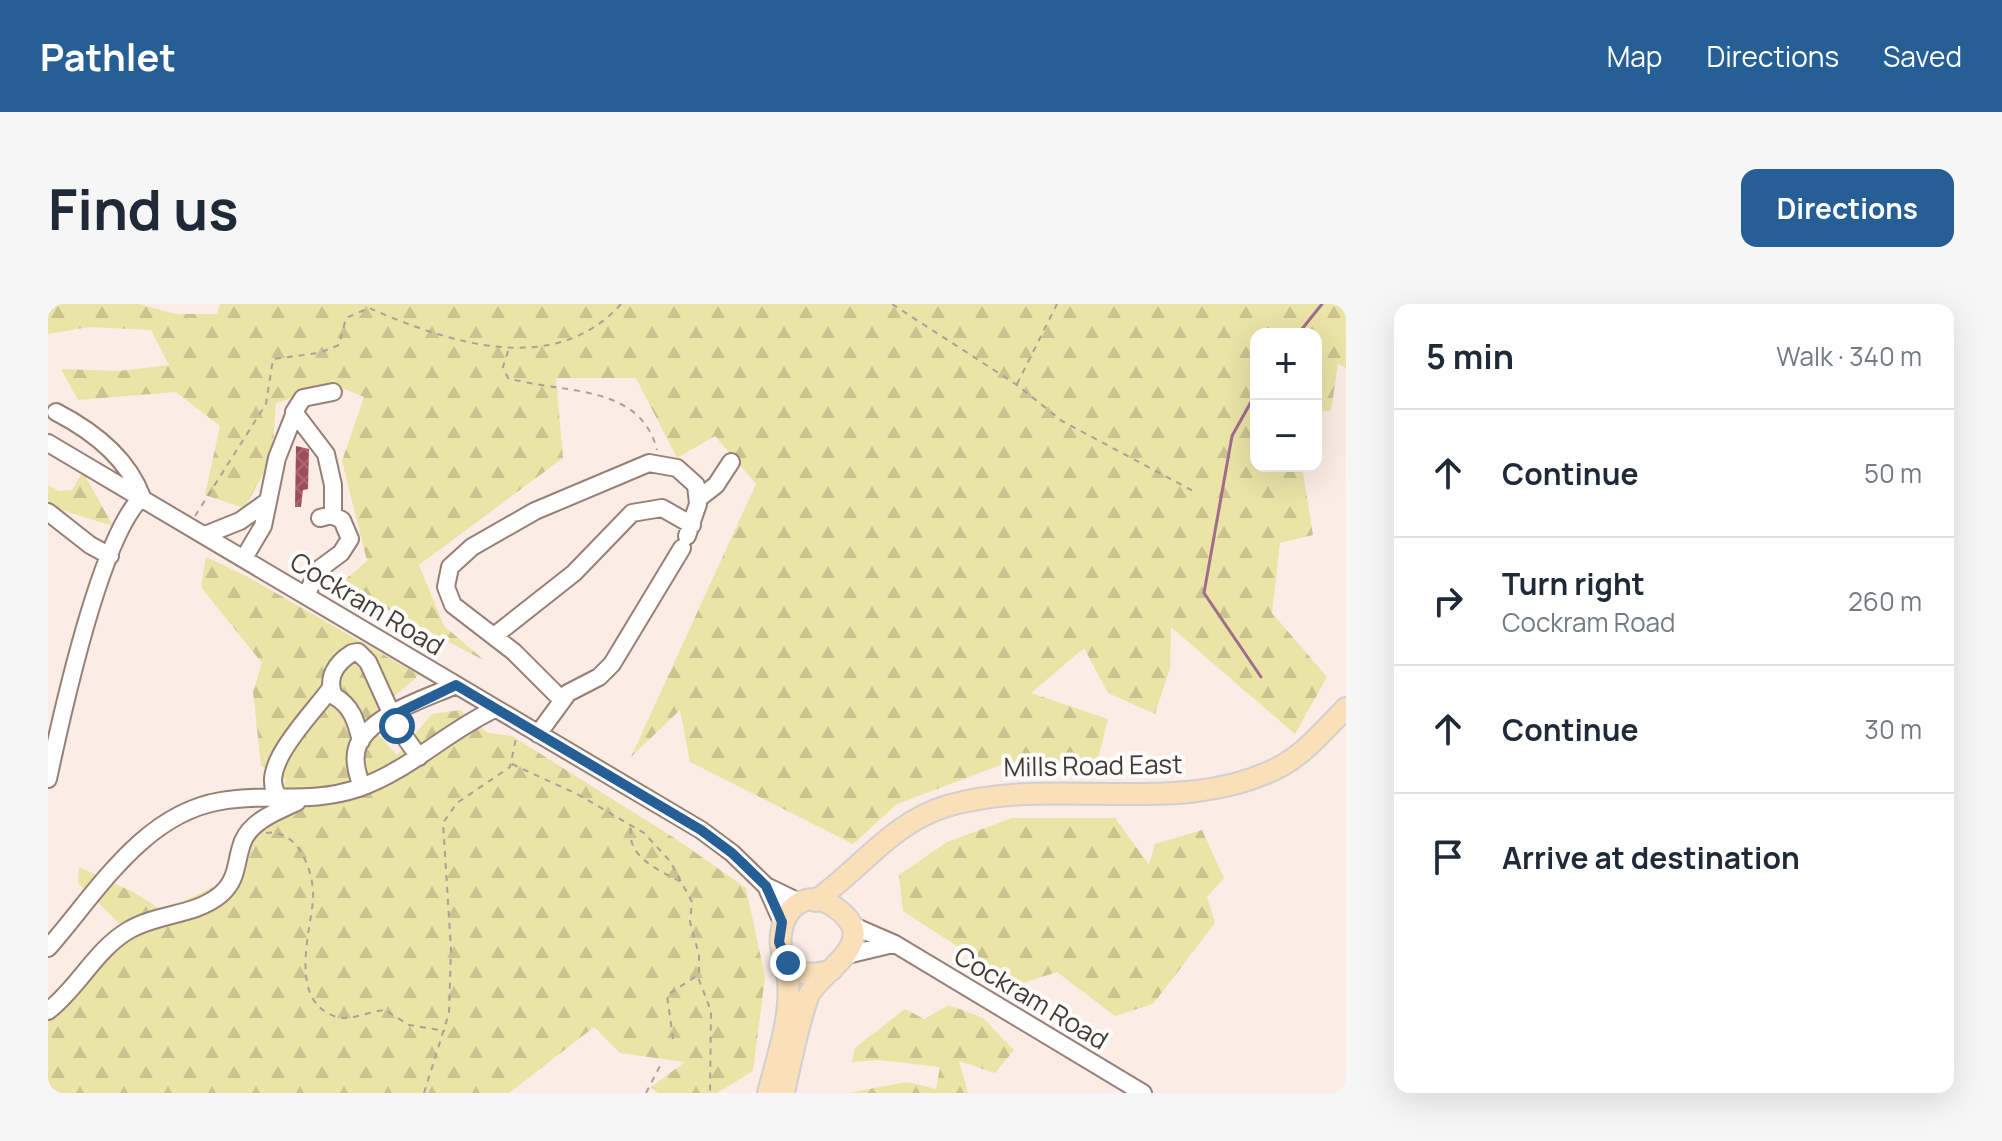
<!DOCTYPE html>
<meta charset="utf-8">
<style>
:root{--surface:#fff;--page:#f6f6f7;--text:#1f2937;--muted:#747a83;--line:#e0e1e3;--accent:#265e96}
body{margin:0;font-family:Manrope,sans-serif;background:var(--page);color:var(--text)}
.controls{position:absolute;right:24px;top:24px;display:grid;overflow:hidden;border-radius:16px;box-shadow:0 8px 32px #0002}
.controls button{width:72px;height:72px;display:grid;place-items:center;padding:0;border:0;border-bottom:2px solid var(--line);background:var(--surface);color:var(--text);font:40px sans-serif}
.stop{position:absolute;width:24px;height:24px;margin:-18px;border:6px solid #265e96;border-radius:50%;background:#fff}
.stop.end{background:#265e96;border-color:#fff;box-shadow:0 2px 8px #0008}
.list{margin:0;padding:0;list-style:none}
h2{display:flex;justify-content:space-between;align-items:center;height:104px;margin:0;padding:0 32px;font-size:34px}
h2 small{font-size:26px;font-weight:400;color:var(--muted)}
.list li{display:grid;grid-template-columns:52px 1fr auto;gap:24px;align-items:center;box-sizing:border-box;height:128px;padding:0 32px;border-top:2px solid var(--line)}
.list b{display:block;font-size:30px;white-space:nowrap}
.list p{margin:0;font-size:26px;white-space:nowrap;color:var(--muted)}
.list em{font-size:26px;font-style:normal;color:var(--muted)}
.icon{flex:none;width:44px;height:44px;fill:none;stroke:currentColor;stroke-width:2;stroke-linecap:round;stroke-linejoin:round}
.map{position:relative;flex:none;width:1298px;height:789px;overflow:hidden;border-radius:16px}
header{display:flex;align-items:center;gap:48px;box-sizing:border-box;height:112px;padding:0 40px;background:var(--accent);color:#fff}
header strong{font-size:38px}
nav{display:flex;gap:44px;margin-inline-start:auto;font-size:28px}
.intro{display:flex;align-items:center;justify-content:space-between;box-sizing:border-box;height:192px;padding:0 48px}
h1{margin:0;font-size:56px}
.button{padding:20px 36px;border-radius:16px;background:var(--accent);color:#fff;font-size:28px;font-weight:700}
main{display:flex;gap:48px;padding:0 48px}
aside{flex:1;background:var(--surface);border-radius:16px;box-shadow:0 8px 32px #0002}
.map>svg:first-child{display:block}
.forest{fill:url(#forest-firs)}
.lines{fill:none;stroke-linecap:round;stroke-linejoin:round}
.stream{stroke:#a26c8b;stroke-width:3}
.building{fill:url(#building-cross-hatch)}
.minor-casing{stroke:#978077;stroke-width:20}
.major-casing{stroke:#d2d0cf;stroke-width:24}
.path{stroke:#ada09a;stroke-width:2;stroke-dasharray:6 6;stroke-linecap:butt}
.minor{stroke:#fff;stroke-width:16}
.major{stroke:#fbdfb9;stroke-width:20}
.route{stroke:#265e96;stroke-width:10}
.labels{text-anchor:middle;stroke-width:8;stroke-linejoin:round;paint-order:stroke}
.street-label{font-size:26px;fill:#453a36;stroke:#fdfdfd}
</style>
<header>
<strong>Pathlet</strong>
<nav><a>Map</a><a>Directions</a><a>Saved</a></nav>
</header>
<div class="intro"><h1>Find us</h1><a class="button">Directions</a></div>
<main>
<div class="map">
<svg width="1298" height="789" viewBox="0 0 1298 789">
<defs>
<pattern id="forest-firs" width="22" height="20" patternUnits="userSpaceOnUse" patternTransform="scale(2)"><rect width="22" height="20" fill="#eae4a7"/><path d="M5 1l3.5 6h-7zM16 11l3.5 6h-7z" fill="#cac490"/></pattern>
<pattern id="building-cross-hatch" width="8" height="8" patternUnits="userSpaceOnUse" patternTransform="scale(2)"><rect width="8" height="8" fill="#9e4d59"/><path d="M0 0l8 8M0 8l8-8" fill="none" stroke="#a86b74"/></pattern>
</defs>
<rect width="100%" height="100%" fill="#fbece5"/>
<path class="forest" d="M0,0H91L128,10H169L172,0H1298V64L1290,60L1283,107L1268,108V30H1208V162H1254L1265,231L1232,239L1224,309L1279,373L1247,430L1123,323L1122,364L1107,410L1060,389L1036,344L983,389L1060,415L1047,467L955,460L849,500L805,540L642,458L632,406L583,453L708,180L667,132L629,154L588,74H508L515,154L371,261L396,322L437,357L292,280L319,257L294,157L316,93L287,81L228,99L224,155L196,204L157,191L172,122L128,88L30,96L13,65L71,67L121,61L103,26L41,23L0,30Z
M35,168L65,222L7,204L0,198V181L11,187L24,186Z
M158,253L198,272L371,371L318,417L349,451L384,410L412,406L440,429L464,432L628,535L698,584L717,673L705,767L669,789H610L603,783L637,758L572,749L546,723L461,789H0V702L85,633L30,579L31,563L85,588L115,607L198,567L210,512L239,476L213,462L205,387L214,359L153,283Z
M964,514H1067L1101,561L1107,540L1154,526L1176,574L1159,593L1167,619L1105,700L1067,712L1009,668L969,681L855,607L851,571L899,538Z
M901,701L935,714L966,746L947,769L911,757L920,789H800L859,778L888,785L892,763L831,756L804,758L807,744L857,705L876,715Z"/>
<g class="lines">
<path class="stream" d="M1250,30L1274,0
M1208,89L1184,132L1156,289L1213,373"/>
</g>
<path class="building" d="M248,142L261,145L260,185L255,186L253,203H247Z"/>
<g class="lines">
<g class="minor-casing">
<path id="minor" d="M8,108C45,127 79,153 94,193
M0,139L653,526L684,549L718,582L753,599
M650,195L668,181L683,158
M0,208L42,241L62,252
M285,211V181L278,150L246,108L255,94L285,88
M157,231L192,217L220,197
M196,254L215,222L229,154L246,111
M258,292L270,266L293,249L302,235L294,216L283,211L272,214
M446,332L526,269L584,209L614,204L644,221
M514,396L466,348L405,301L398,283L402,263L424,243L487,207L601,159L629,164L648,181L650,200L639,232
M490,430L520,389L551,373L564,360L634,244
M313,437C308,417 304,402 286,392C278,374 288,359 304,349L310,348L320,358L349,422L371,453
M0,475C13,414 52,233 94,193
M314,483C309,469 304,453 311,439C326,410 379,394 408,381
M233,495C203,468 266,409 282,385
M718,582L734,618
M801,620L847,640L1095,789
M0,644C48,590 94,510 173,497C222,488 260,501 311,484C362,466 399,427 447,405
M799,651L845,640
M0,707C31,683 47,646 81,626C110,609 146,612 172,591C191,575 187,557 195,537C204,516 230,507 249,498"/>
</g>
<g class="major-casing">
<path id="major" d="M767,597C813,565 843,519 899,502C1006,470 1136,516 1235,461C1258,448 1279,423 1298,404
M720,789C731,746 750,696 735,653
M736,789C743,757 749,724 760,693C769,668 837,639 788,604C728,561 703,693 784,666"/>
</g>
<path class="path" d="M844,0L969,81L1014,117L1149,189
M460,47L455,63L460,74C511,90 592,78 609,146
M969,80L1009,0
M147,212L218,100L225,55L271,49L291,41L298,14L321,4C399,38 506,75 573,0
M464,460L531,491L596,529L622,557L644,598L642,618L651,651V676L663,707L662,789
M583,524C578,553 611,566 633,578
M218,529C251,524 267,570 265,596C262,631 240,698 289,713C302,717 323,707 337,706L361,721L397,727
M625,735L619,691L650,671
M376,789L401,709L403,645L395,519L409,499L462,463L468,434
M598,789L614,758"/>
<use href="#minor" class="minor"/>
<use href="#major" class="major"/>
</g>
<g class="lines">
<path class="route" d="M349,422L344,412L408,381L653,526L684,549L718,582L734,618L731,638L740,659"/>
</g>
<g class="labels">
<g class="street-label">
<text transform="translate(319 300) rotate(31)" y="9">Cockram Road</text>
<text transform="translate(1045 462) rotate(-1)" y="9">Mills Road East</text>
<text transform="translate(983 694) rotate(31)" y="9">Cockram Road</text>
</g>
</g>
</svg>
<div class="controls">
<button>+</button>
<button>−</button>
</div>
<div class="stop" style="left:349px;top:422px"></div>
<div class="stop end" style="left:740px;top:659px"></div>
</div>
<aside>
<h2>5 min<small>Walk · 340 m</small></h2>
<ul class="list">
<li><svg class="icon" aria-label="ahead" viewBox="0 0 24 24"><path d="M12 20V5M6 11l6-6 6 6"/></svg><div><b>Continue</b></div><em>50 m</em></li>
<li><svg class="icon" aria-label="right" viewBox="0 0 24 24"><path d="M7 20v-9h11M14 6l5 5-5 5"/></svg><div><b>Turn right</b><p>Cockram Road</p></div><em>260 m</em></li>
<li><svg class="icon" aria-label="ahead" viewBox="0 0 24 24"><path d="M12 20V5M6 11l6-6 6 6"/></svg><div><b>Continue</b></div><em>30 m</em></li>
<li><svg class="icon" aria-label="arrive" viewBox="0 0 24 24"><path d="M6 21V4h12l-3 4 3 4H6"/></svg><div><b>Arrive at destination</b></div></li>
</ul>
</aside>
</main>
